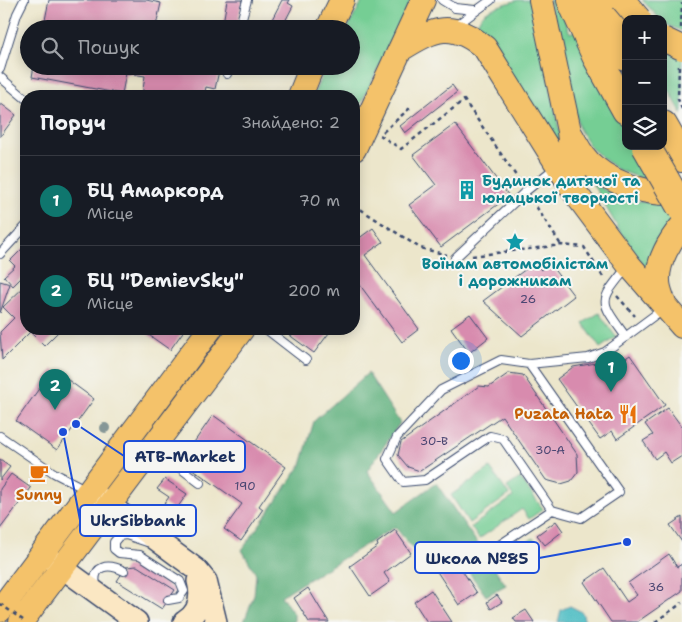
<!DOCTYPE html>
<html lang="uk">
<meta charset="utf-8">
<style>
:root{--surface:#171b24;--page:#242831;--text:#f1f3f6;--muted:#9ea1a6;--line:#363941;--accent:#0f766e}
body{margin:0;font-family:"Shantell Sans",sans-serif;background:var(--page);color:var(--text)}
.controls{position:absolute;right:15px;top:15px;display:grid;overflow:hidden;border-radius:10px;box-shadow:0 2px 12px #0003}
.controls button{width:45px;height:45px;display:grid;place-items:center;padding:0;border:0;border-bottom:1px solid var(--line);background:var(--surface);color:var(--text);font:25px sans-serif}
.you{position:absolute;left:460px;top:360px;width:18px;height:18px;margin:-12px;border:4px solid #fff;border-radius:50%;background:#1a73e8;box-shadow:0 0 0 8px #1a73e833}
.badge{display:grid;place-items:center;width:32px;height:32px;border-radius:50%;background:var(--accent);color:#fff;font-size:16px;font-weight:700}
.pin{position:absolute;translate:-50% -41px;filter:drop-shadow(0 1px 2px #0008)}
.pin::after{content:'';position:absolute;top:26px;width:18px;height:15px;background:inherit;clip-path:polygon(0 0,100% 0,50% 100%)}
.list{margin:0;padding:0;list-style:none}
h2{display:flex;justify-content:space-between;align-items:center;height:65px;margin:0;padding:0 20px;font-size:21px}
h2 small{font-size:16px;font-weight:400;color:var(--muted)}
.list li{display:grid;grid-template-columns:32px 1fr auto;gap:15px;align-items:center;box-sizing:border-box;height:90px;padding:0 20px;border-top:1px solid var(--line)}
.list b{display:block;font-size:19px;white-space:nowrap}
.list p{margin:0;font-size:16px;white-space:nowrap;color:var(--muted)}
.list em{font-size:16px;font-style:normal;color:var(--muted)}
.icon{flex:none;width:28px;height:28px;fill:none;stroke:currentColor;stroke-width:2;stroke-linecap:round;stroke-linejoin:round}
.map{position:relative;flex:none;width:682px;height:622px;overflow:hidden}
.search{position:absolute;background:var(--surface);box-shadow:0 2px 12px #0003;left:20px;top:20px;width:340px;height:55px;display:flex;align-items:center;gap:12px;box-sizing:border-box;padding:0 18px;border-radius:28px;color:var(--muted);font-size:19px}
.panel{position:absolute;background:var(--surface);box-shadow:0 2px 12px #0003;left:20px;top:90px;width:340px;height:245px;border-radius:20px}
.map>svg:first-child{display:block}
.green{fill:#75ce94;stroke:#487e79}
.forest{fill:#60b17e;stroke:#3e706e}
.water{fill:#4fbec4;stroke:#357691}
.building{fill:#d88bae}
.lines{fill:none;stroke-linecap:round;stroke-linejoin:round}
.lane-casing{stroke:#3a4a6e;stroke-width:10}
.secondary-casing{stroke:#3a4a6e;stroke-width:24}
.primary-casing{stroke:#3a4a6e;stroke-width:26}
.highway-casing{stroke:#3a4a6e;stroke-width:30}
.path{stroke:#3a4a6e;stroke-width:2.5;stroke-dasharray:4 4;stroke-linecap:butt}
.lane{stroke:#fff;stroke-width:8}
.secondary{stroke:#fbe7c3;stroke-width:21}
.primary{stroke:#f4c26a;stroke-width:24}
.highway{stroke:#f4c26a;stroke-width:28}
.primary-bridge-casing{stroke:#3a4a6e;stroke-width:26;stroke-linecap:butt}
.highway-bridge-casing{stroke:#3a4a6e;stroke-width:30;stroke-linecap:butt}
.path-bridge{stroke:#3a4a6e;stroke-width:2.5;stroke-dasharray:4 4;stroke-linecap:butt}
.primary-bridge{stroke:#f4c26a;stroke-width:24}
.highway-bridge{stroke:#f4c26a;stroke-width:28}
.tree{fill:#869797}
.labels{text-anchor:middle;stroke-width:4;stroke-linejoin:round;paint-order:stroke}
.number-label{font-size:12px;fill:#4a4672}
.culture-label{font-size:15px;font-weight:bold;fill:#0d838f;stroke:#f6f6f2;text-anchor:start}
.food-label{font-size:15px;font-weight:bold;fill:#c56008;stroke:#f6f6f2;text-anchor:end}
.leader{fill:none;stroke:#1d4ed8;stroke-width:2}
.callout-dot{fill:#1d4ed8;stroke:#f6f6f2;stroke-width:2}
.callout{fill:#f6f6f2;stroke:#1d4ed8;stroke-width:2}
.callout-label{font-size:16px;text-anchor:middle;font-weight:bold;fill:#1b2f5e}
</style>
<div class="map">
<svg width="682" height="622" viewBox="0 0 682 622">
<rect width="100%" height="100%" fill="#f6f6f2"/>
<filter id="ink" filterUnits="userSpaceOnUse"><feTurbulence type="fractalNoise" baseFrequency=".02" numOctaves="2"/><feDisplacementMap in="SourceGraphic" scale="10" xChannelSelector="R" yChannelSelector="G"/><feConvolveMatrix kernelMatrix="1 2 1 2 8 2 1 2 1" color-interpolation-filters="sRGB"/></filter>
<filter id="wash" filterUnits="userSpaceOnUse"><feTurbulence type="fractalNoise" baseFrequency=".0096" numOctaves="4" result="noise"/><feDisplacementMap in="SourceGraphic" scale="20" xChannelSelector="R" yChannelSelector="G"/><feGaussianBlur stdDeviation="1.12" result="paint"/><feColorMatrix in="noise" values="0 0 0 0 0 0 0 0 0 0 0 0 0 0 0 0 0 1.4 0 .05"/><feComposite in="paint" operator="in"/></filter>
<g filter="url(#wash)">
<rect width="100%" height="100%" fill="#ece6cb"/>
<path class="green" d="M363,0H411L354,118V96H313L326,66H351V29H347Z
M518,0H533L567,169L500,59L477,26C479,9 503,5 518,0Z
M549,0H557L570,33L579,29L626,122V146H639L659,185L616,169L591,148L579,129Z
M642,0H682V31L667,25L663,19H660Z
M663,44L682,52V114L663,79Z
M592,183C621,200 635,203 669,203L675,214L653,248L646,268L618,228Z
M599,313L616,337L600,348L583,323Z
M490,468L509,495L469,523L451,495Z
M520,478L543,509L529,519L522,509L479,539L471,527L513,497L507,487Z
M533,538L541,550L517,567L509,555Z"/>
<path class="forest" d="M368,373L400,423L367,471L396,512L436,483L506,585L486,596L450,546L422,560L395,527L281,596L294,614V622H244L254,595L256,574L242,550L301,465L314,421Z"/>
<path class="water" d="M570,606L582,612L585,622H558L561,610Z"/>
<g id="blocks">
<path class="building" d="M49,0H146L161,3L156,26L164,29H60L44,25Z
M227,0H242L237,29H222Z
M282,0H290L288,3L293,6L281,29H267Z
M34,66H220L215,89L206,87L204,96H142L145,76L126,73L122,94L32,77Z
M452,85L457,92L405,133L400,126Z
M0,103L16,115L0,137Z
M455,124L509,196L441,247L409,205L436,185L413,155Z
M373,228L383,242L365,255L419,329L402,342L354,277V242Z
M26,245V273L13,286L4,276L15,266L10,261Z
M534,263L541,270L549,263L574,296L522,336L483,301Z
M0,281L10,284L0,313Z
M26,285V329H61L44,346L30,332L2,360L0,332L14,318L3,307Z
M470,314L488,338L469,353L451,328Z
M149,329H185L170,350L146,333Z
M281,329H332L314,353Z
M630,355L665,405L617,439L612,431L600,439L557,379L573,367L596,363L601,369H610Z
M53,369L94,399L57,450L16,421Z
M509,373L523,375L577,454L578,472L571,481L561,484L546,480L502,416L420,471L408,467L398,455L401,442L479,386L489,387Z
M668,408L682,427V456L671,463L664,452L655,459L643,441L653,435L645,424Z
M213,415L286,467L259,506L263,509L241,541L224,529L242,504L181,461Z
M0,460L10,467L0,480Z
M11,474L31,488L0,529V489Z
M165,479L187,494L175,511L164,504L169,497L157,489Z
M682,517V542L670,525Z
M556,521L563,531L545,545L537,535Z
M395,530L411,553L384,573L390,582L370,596L350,566L378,546L377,543Z
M450,552L477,593L459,605L432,564Z
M669,554L677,567L682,564V591L637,622H611L584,582L604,568L627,602L637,595L628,583Z
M137,566L175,590L162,609L117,581L126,567Z
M308,588L320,608L329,622H309L294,598Z
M431,590L452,622H427L414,602Z
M497,595L502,602L491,609L487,602Z
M526,610L534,622H516L513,618Z"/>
</g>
</g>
<g filter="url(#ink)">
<use href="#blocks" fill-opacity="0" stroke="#3a4a6e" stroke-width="1"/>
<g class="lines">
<g class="lane-casing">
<path id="lane" d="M442,0L455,8L475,10
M454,27L491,0
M239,29L247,0
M0,69L17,14L24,0
M227,74L229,66
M0,77L26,99
M0,254L26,226
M455,258L526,191L556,167
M266,329L306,360
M626,337C598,298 599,303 628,266
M0,436L54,473L87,490
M154,448L200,483
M552,510L503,439L490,436L425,480L403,482L387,459L397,437L441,390L501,360L529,364L588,358L605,352L663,309
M147,542L126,535L119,536L114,542V549L119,553L140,555L180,581L184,591L179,598L168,600
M501,544L552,510L581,518L619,492L529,364
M96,586C92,565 108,563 124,571"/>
</g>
<g class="secondary-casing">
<path id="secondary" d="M89,490L196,569L206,581L216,622
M42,553L137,622
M184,622C200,613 202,597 198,581"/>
</g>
<g class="primary-casing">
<path id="primary" d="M541,0L569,131L575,190
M328,29L342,0
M401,49C435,28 452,20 485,48L576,194L629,265L682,326
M300,96L312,66
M571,135C578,147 583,159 594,167C617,186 653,196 682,192
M354,149L423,0
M664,304C662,297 658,289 658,281C657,262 670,240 682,226
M0,610L210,329
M21,622L242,329"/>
</g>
<g class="highway-casing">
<path id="highway" d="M571,0L596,56L626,110
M600,0L626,57
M663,125L682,158"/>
</g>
<path class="path" d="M681,28L682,3
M679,66L678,99L682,109
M383,132L410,108
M380,135L401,149L464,100L521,183
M532,200L561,245
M354,205L420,248L447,255
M472,256L561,245L584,247L605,280
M617,296L635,316
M655,622L682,603"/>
<use href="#lane" class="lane"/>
<use href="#secondary" class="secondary"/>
<use href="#primary" class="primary"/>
<use href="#highway" class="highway"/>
<g class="primary-bridge-casing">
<path id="primary-bridge" d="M623,0L639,19
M663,39L682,48"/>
</g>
<g class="highway-bridge-casing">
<path id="highway-bridge" d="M646,146L682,209"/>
</g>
<path class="path-bridge" d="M0,604L26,622"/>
<use href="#primary-bridge" class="primary-bridge"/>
<use href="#highway-bridge" class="highway-bridge"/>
</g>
<circle class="tree" cx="105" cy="428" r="5"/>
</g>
<defs>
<g id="building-bare" transform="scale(1.5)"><path d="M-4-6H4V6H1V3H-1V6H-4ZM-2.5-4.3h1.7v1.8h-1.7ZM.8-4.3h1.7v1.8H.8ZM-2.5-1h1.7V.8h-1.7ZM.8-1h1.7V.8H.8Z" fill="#0f9aa8" stroke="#f6f6f2" stroke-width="2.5" paint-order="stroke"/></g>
<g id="sight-bare" transform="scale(1.5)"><path d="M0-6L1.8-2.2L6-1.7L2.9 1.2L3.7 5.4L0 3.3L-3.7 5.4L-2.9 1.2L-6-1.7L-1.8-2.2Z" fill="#0f9aa8" stroke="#f6f6f2" stroke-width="2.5" paint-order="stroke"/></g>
<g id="restaurant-bare" transform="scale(1.5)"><path d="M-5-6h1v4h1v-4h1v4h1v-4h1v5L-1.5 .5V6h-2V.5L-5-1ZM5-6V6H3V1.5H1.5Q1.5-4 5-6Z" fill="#e8710a" stroke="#f6f6f2" stroke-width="2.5" paint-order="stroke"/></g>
<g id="cafe-bare" transform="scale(1.5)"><path d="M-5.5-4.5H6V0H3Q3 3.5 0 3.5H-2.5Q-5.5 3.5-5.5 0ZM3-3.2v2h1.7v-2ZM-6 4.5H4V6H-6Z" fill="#e8710a" stroke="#f6f6f2" stroke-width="2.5" paint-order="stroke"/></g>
</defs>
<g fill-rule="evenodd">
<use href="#building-bare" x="467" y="190"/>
<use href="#sight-bare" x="515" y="242"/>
<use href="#restaurant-bare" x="628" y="414"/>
<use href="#cafe-bare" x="39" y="473"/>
</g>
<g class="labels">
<g class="number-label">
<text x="528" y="303">26</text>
<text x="434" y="445">30-В</text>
<text x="550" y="454">30-А</text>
<text x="245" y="490">190</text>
<text x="656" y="591">36</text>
</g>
<g class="culture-label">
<text x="482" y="186">Будинок дитячої та<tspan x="482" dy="17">юнацької творчості</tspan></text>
<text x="515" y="269" text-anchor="middle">Воїнам автомобілістам<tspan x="515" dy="17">і дорожникам</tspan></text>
</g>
<g class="food-label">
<text x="613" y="419">Puzata Hata</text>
<text x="39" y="500" text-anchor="middle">Sunny</text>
</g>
</g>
<path class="leader" d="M76 424L124 456M63 432L80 520M627 542L539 558"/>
<g class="callout-dot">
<circle cx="76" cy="424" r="5"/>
<circle cx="63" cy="432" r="5"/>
<circle cx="627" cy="542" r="5"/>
</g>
<g class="callout">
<rect x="124" y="441" width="121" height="31" rx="5"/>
<rect x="80" y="505" width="116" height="31" rx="5"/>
<rect x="415" y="542" width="124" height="31" rx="5"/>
</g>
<g class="callout-label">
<text x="185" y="462">ATB-Market</text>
<text x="138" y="526">UkrSibbank</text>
<text x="477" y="564">Школа №85</text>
</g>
</svg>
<div class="controls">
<button>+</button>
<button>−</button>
<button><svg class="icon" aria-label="layers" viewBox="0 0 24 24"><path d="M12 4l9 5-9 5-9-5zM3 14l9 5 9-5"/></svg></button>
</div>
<div class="you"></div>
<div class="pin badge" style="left:611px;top:392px">1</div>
<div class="pin badge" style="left:55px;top:410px">2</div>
<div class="search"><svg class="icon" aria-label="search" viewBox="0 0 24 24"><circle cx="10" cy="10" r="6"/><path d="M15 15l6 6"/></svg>Пошук</div>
<section class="panel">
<h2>Поруч<small>Знайдено: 2</small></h2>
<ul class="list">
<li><span class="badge">1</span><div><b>БЦ Амаркорд</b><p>Місце</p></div><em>70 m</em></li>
<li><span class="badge">2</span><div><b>БЦ &quot;DemievSky&quot;</b><p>Місце</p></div><em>200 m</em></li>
</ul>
</section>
</div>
